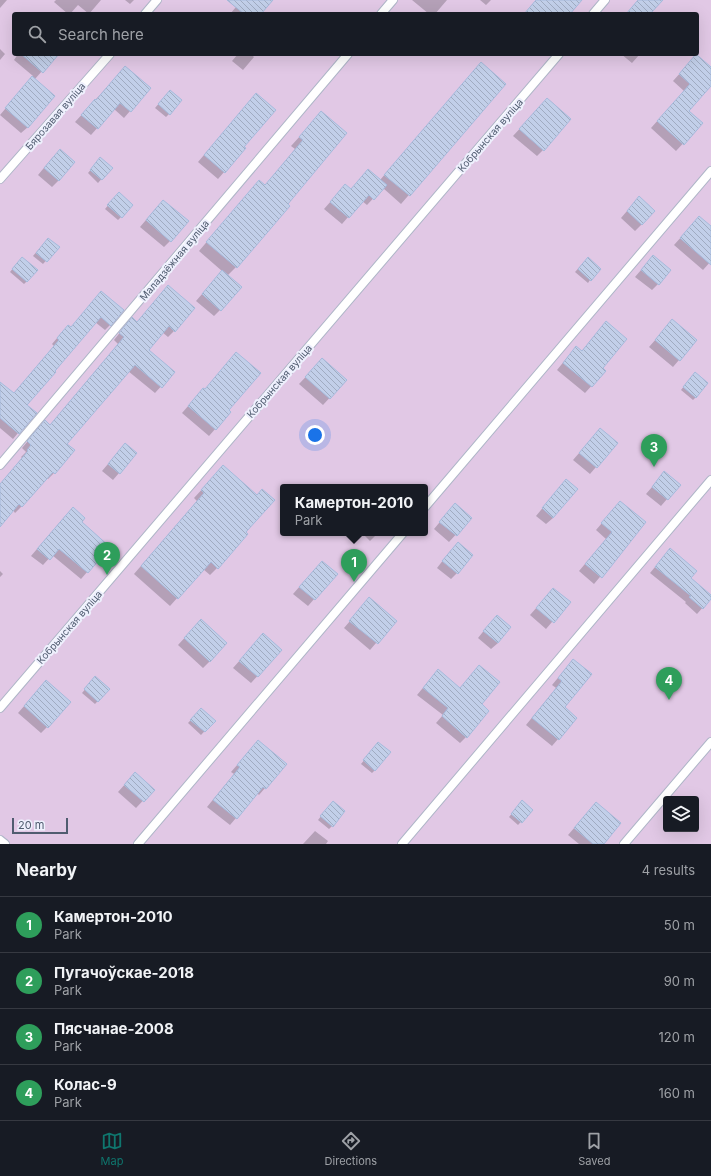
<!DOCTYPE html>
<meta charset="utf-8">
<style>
:root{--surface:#171b24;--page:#242831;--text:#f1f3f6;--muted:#9ea1a6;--line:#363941;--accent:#0f766e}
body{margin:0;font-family:Inter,sans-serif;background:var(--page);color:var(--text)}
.controls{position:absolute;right:12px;bottom:12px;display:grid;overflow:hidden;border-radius:4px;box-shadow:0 4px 16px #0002}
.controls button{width:36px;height:36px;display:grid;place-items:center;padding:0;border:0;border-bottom:1px solid var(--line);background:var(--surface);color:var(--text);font:20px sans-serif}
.scale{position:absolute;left:12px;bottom:10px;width:56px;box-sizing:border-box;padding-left:4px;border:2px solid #505c70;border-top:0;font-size:11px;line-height:14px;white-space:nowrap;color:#505c70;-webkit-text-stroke:3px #eef0fd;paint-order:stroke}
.you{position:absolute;left:315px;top:435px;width:14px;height:14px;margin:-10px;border:3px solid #fff;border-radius:50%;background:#1a73e8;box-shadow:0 0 0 6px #1a73e833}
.badge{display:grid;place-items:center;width:26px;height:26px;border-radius:50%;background:var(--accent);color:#fff;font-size:13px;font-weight:700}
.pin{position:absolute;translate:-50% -33px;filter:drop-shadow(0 1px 2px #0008)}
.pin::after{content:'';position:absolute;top:21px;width:14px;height:12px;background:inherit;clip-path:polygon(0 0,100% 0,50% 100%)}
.popup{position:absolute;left:280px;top:484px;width:148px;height:52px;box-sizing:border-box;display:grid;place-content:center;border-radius:4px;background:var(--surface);filter:drop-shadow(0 1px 3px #0005);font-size:13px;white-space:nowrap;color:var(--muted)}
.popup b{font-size:15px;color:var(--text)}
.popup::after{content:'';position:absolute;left:50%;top:100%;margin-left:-8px;border:8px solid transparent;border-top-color:var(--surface)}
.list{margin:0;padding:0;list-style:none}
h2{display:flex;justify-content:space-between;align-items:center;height:52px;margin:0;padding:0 16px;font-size:17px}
h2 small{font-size:13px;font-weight:400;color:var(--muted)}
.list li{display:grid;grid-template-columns:26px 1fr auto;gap:12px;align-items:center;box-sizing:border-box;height:56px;padding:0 16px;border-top:1px solid var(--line)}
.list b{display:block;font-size:15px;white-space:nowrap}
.list p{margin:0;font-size:13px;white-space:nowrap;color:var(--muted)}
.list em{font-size:13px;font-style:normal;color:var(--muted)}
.icon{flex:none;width:22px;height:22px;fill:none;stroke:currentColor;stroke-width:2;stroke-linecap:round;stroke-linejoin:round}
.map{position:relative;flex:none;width:711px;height:844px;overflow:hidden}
.search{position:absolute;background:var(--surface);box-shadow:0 4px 16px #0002;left:12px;right:12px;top:12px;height:44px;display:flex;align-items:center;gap:10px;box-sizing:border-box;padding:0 14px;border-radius:4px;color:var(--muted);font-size:15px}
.sheet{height:276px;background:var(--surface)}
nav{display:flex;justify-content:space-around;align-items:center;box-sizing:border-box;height:56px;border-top:1px solid var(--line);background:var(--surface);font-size:11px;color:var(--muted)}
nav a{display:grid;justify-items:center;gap:2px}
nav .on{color:var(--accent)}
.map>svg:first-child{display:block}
.green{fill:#e1c8e5;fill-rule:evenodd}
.shadow{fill:#0003}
.building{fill:url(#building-back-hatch);stroke:#a6badc}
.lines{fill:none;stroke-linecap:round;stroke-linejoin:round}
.lane-casing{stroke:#aeb5c7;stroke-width:10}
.lane{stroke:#fff;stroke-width:8}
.labels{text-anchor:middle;stroke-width:4;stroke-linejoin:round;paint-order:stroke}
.street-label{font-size:10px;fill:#505c70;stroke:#eef0fd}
</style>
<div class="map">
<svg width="711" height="844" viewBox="0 0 711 844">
<defs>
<pattern id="building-back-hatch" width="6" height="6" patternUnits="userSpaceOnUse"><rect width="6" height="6" fill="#c2cfe9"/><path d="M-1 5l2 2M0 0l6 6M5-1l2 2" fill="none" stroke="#a0abc1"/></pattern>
</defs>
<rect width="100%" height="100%" fill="#e8ebfa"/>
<path class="green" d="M0,0H711V844H0ZM14,14H697V54H14ZM283,487H425V533H283ZM666,799H696V829H666Z"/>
<path class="shadow" d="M0,0H7L0,8Z
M56,0H101L89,14L78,5L70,14H68L54,2Z
M125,0H134L130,4Z
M242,0H261L260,14H230Z
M412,0H447L435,14H429Z
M480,0H491L486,5Z
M0,49L5,54L0,60Z
M18,54H57L35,79L28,127L21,133L0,115L33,76L14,60Z
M238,54H251L254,57L243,70L232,61Z
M621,54H640L632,63Z
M690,62L711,68V85L688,111L702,123L676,151L651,128L684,91L673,81Z
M481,63L505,84L401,204L383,188L367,205L362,201L342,224L324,209L339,192L351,190L380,180Z
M119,74L130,111L124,118L114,109L91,135L75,122Z
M167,94L169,114L166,117L155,108Z
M547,99L543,150L537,156L513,136Z
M250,101L243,147L244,149L218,179L198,162Z
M321,113L236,267L227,276L220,310L214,316L196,301L222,271L199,251L251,190L265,186L295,149L291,146Z
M53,157L59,180L52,187L38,175Z
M97,162L111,168L98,183L88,173Z
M116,196L121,217L118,220L105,209Z
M633,204L642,224L635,231L621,218Z
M157,207L170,241L164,247L140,227Z
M699,217L711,227V261L703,270L674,245Z
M45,242L58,247L43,264L33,256Z
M653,256L658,284L652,290L635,277Z
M19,261L27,281L24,284L10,272Z
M585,261L590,280L588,283L575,272Z
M162,293L174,331L168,337L162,332L147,350L174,372L155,393L128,371L66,444L73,450L54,473L48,479L46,478L22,506L15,513L13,510L0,525V484L22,458L21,457L26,452L22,448L39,428L50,425L118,344L114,340L126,325L137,323Z
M96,298L110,325L105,330L95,322L26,405L18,433L13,439L0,428V383L13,394L54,346L52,344L63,331L71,328Z
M672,321L696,340L673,367L649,347Z
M600,329L602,368L605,371L585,393L557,370L570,354L581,352Z
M316,366L346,380L323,405L299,384Z
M692,376L696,397L693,400L681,390Z
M203,389L230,412L209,436L182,413Z
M600,429L596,467L590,474L573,460Z
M119,451V473L113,480L102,471Z
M664,473L679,485L661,506L646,494Z
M216,474L245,532L217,568L210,575L203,569L170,606L134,574L197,501L194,498Z
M560,487L553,518L546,524L536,516Z
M614,509L645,523L594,584L579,571L606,539L596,530Z
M449,511L471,518L449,542L434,529Z
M66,515L80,522L109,547L81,579L52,555L43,565L31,556Z
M362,533H378L370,541Z
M451,550L457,573L451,579L437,568Z
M665,555L711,596V598L697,614L685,603L686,602L650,573Z
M316,568L336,574L308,606L293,594Z
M0,571L3,574L0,577Z
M553,589L569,602L546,629L530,615Z
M369,599L395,621L370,650L344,628Z
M201,620L210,661L203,668L178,645Z
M490,623L498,643L491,649L478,638Z
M257,641L281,650L251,683L233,668Z
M567,667L563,707L576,718L552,746L526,725L556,688L552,685Z
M473,673L480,705L466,737L460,743L436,723L443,715L417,695L432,677L460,688Z
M93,680L109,689L95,704L82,693Z
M40,688L47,727L41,733L18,713Z
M201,709L214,721L201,735L188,723Z
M258,741L265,788L259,795L257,793L230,825L207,807L234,774L231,772Z
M376,746L375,770L372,773L361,764Z
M135,773L153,790L136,808L118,792Z
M596,803L603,844H579L568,835Z
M330,805L332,826L329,829L318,820Z
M519,805L532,810L518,825L509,817Z
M315,831L328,841L326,844H303Z"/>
<path class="building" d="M227,0H273L261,14H244Z
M536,0H582L570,14H524Z
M638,0H663L650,14H626Z
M21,54H59L43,73Z
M696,54L711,67V86L689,111L703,123L684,145L657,121L690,84L679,74Z
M481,62L506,84L410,196L384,175Z
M125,66L151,88L131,112L120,103L98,129L81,115L95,99L96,100Z
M32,76L55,96L28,128L5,108Z
M170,90L182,100L170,115L158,104Z
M256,93L276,110L244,147L246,148L225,173L204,155Z
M547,98L571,119L544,151L519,129Z
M321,111L347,133L288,204L290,206L237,268L206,242L259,180L265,185L303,140L299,137Z
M60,149L75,162L59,181L44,168Z
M100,157L113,168L102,180L90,170Z
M368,169L387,185L374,200L369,195L349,218L330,202L345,184L351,189Z
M119,192L133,205L122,218L107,205Z
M639,196L655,211L642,225L627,211Z
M163,200L189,221L171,242L146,220Z
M699,216L711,226V265L680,238Z
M48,238L60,247L47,262L36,253Z
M653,255L671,270L659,285L641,270Z
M22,257L38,270L27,282L12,269Z
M588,257L601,269L591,281L578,269Z
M222,270L242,287L221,311L202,294Z
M168,285L195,308L175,332L169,326L149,350L175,372L162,388L135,365L67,444L75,450L55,474L53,472L22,507L19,504L0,527V484L28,451L27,450L31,445L27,441L45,420L50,425L124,337L119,333L132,317L137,322Z
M101,291L124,310L111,326L101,317L55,371L56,372L27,405L37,413L19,434L0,418V382L14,393L59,340L57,338L68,325L71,327Z
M672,319L697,340L680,361L655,340Z
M606,321L627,339L603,368L606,371L592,387L563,363L576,346L582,351Z
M236,352L261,373L229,410L231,412L216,430L188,406L203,388L205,389Z
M322,358L347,380L330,399L305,377Z
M695,372L708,383L696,398L683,387Z
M600,428L618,443L597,468L579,453Z
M125,443L137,453L120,474L108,464Z
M223,465L257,495L262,489L275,500L246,532L248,534L218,569L211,562L178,599L141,566L204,493L201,490Z
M664,471L681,485L668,500L652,487Z
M566,479L578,489L553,518L542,508Z
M620,501L646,522L602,578L585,564L612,532L601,523Z
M455,503L472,518L457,536L439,522Z
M73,507L85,518L82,522L110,547L88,573L59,549L50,560L37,549Z
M458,542L473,555L458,574L442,561Z
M670,548L697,571L691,578L711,595V599L703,609L689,597L691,596L655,567Z
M322,561L338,574L315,600L299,587Z
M553,588L571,602L554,623L536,608Z
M369,597L397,621L378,644L349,621Z
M497,615L511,627L498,643L483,631Z
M201,619L227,643L210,662L184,638Z
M263,633L282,650L258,677L239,661Z
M573,659L592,674L565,707L577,718L559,740L532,718L562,681L558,678Z
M479,665L500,682L482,704L489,711L467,738L442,716L448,708L423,688L438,669L460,688Z
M95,676L110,689L98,702L84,689Z
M46,680L71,702L48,728L24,706Z
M201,708L216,721L205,732L190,720Z
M258,740L287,764L266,789L263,787L237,819L213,800L240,767L237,765Z
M378,742L391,752L375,771L363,760Z
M135,772L155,790L144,802L124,785Z
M522,800L533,810L522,823L511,814Z
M333,801L345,811L333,827L320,816Z
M596,802L621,823L604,844H593L574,828Z"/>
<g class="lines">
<g class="lane-casing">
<path id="lane" d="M145,14L157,0
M381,14L393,0
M593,14L605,0
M0,179L110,54
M0,465L348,54
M425,507L711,171
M0,708L559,54
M0,840L5,844
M138,844L403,533
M402,844L711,480
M624,844L711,742"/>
</g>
<use href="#lane" class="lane"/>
</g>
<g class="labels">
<g class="street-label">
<text transform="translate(55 116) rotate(-49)" y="4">Бярозавая вуліца</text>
<text transform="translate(490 135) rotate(-49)" y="4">Кобрынская вуліца</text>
<text transform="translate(174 260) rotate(-50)" y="4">Маладзёжная вуліца</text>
<text transform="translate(279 381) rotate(-49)" y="4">Кобрынская вуліца</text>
<text transform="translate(69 627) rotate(-49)" y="4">Кобрынская вуліца</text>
</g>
</g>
</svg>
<div class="controls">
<button><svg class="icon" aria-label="layers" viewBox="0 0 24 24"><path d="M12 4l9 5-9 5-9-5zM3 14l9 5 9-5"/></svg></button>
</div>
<div class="scale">20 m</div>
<div class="you"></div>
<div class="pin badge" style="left:354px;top:582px;background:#2e9e5b">1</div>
<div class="popup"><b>Камертон-2010</b>Park</div>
<div class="pin badge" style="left:107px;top:575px;background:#2e9e5b">2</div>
<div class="pin badge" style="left:654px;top:467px;background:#2e9e5b">3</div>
<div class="pin badge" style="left:669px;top:700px;background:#2e9e5b">4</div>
<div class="search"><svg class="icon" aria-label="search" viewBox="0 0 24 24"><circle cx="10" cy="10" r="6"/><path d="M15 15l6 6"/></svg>Search here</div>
</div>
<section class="sheet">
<h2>Nearby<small>4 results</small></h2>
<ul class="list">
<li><span class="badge" style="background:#2e9e5b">1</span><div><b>Камертон-2010</b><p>Park</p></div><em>50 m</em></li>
<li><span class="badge" style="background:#2e9e5b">2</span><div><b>Пугачоўскае-2018</b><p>Park</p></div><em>90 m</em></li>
<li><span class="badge" style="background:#2e9e5b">3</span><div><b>Пясчанае-2008</b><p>Park</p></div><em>120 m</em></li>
<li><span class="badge" style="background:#2e9e5b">4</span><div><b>Колас-9</b><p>Park</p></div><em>160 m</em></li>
</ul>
</section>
<nav>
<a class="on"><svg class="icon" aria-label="map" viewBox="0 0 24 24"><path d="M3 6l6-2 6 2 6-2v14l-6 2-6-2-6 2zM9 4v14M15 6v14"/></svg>Map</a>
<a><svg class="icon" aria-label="directions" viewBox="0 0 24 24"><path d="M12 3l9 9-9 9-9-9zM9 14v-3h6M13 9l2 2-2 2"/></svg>Directions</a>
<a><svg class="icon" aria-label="saved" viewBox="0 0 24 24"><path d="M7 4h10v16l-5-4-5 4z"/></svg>Saved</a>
</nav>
